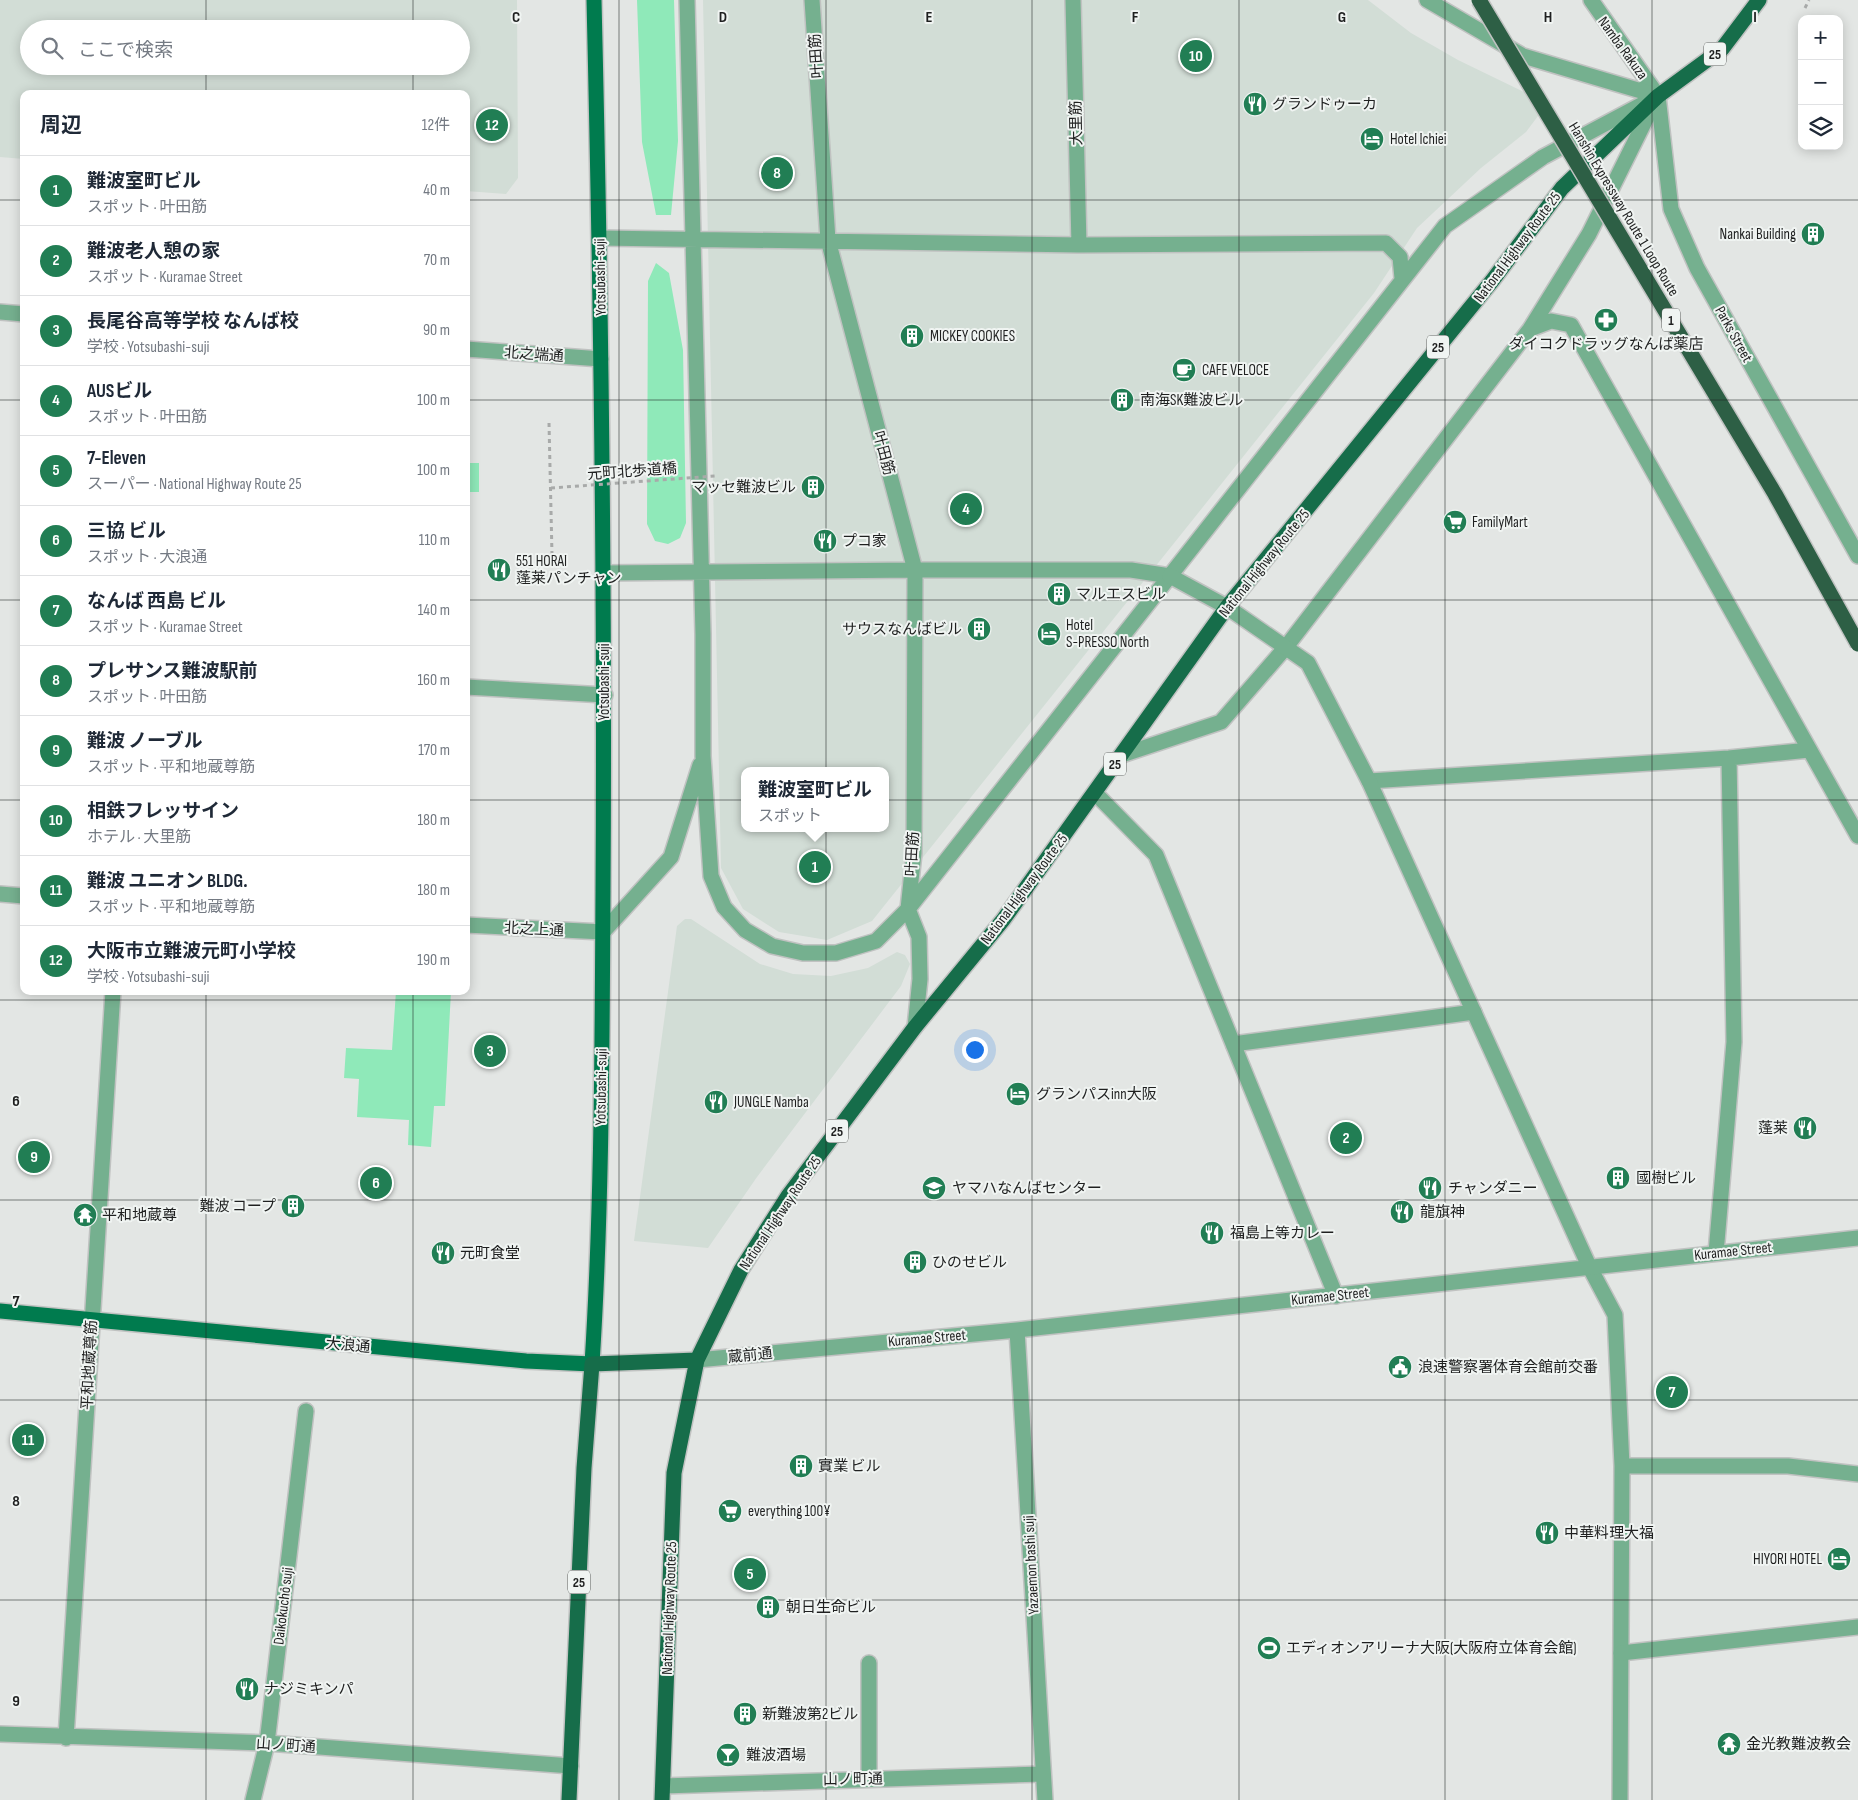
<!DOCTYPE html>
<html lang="ja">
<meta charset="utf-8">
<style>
:root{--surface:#fff;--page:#f2f2f3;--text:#1f2937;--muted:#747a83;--line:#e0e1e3;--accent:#217e54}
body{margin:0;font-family:"Sofia Sans Condensed","Noto Sans JP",sans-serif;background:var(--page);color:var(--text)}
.controls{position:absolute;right:15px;top:15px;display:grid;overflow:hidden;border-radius:10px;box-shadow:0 2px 12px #0003}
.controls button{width:45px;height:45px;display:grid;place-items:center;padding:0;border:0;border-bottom:1px solid var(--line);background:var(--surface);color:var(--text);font:25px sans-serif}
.you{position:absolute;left:974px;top:1049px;width:18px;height:18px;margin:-12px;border:4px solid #fff;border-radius:50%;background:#1a73e8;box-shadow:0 0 0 8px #1a73e833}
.badge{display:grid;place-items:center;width:32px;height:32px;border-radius:50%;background:var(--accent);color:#fff;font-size:16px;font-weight:700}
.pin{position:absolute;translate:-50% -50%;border:2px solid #fff;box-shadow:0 1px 5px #0006}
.popup{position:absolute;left:741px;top:767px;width:148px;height:65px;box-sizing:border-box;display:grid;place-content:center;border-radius:10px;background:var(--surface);filter:drop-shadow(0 1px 4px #0005);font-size:16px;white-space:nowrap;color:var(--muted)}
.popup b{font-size:19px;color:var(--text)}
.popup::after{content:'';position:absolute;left:50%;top:100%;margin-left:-10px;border:10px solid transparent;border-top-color:var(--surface)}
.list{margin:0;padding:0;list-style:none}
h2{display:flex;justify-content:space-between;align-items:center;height:65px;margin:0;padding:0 20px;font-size:21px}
h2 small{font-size:16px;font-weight:400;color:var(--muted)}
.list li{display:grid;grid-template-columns:32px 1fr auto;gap:15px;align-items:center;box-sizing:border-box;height:70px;padding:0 20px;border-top:1px solid var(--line)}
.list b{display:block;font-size:19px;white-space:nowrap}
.list p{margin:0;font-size:16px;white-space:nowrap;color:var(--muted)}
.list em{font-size:16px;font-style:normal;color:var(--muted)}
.icon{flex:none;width:28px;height:28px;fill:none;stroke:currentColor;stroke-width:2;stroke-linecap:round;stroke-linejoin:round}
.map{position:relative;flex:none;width:1858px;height:1800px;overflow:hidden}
.search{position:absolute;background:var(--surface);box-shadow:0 2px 12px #0003;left:20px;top:20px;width:450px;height:55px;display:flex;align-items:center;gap:12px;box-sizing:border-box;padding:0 18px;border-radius:28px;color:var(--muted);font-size:19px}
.panel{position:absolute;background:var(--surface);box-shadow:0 2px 12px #0003;left:20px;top:90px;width:450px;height:905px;border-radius:10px}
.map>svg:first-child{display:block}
.built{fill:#d2ddd6;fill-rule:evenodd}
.green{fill:#8fe9b9}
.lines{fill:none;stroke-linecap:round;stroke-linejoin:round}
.service-casing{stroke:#c0c2c1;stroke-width:18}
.minor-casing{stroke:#c0c2c1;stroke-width:18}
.tertiary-casing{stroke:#c0c2c1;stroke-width:18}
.primary-casing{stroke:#c0c2c1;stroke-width:18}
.trunk-casing{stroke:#c0c2c1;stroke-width:18}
.path{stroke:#a8aaa9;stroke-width:3;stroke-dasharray:4 4;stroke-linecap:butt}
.service{stroke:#75b08f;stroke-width:15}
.minor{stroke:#75b08f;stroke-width:15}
.tertiary{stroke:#75b08f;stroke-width:15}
.primary{stroke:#007b4e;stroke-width:15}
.trunk{stroke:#166d4a;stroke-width:15}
.motorway-bridge-casing{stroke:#c0c2c1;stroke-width:18;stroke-linecap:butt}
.path-bridge{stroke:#a8aaa9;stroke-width:3;stroke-dasharray:4 4;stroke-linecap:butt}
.motorway-bridge{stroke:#2d5f45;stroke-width:15}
.grid{fill:none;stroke:#1f2020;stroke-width:1;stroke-opacity:0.55}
.labels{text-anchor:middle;stroke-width:4;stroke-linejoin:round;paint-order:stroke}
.shield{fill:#f0f4f2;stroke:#5e605f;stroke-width:1}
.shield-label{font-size:14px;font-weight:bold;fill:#1f2020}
.street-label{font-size:15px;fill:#1f2020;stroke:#f0f4f2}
.poi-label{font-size:15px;fill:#1f2020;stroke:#f0f4f2;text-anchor:start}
.grid-label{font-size:16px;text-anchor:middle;font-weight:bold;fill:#1f2020;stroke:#f0f4f2;stroke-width:4;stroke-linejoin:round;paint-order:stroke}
</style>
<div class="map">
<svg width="1858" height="1800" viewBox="0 0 1858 1800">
<rect width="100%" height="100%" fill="#e3e6e4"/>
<path class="built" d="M0,0H517L518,178L506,194L466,191V94H24V159L0,157ZM29,29H461V66H29Z
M703,0H1368L1411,33L1458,60L1526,93L1538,104V116L1526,132L1481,168L1417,228L1374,293L872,921L827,940L779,932L743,909L721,868ZM745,771H885V828H745Z
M685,919H691L760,964L793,974L831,976L868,968L897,952L905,955L910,964L901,986L757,1177L708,1248L634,1241L677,926Z"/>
<path class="green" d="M637,0H674L678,141L671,215H656L642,142Z
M656,263L669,273L683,350L686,523L680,538L668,544L655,541L647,524L648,281Z
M466,463H479V492H466Z
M396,991H451L445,1106H434L431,1147L408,1145L409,1120L357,1117L359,1079L344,1078L346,1048L392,1050Z"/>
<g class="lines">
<g class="service-casing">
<path id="service" d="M869,1663V1779"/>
</g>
<g class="minor-casing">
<path id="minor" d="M687,0L703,634V756L711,876L724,907L745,930L772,946L803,953H836L876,941L908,909L1445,226L1543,157L1652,99
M812,0L828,240L915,570L914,853L908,909L919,937L920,979L915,1027
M1073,0L1079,245
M1591,0L1658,96
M600,238L1079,245L1386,243L1400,257L1402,278
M1530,329L1551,321L1571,325L1858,836
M603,573L915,570H1131L1170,576
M466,687L605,695
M1122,755L1221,722L1286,647L1530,329L1589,234L1656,99
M1369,781L1729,758L1809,750
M1095,793L1156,855L1336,1296
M603,932L671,857L700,765
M1233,1044L1474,1012
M1716,1253L1734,1042L1729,758
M1589,1266L1615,1315L1622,1466L1620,1800
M1622,1466H1788L1858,1474
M663,1786L1043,1774
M253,1800L267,1743L306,1411"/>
</g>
<g class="tertiary-casing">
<path id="tertiary" d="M1427,0L1523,56L1658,96L1671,209L1697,268L1858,556
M0,312L24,314
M466,349L601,359
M1170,576L1227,607L1308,663L1369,781L1589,1266
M0,894L24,896
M466,925L603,932
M1017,1330L1045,1800
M697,1360L1017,1330L1858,1238
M1621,1653L1858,1627
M0,1734L267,1743L571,1766
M66,1738L113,991"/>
</g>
<g class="primary-casing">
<path id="primary" d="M0,1311L526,1361L592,1364C602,1207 602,1049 603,891C605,594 601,297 594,0"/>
</g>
<g class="trunk-casing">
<path id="trunk" d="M569,1800L584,1468L592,1364L697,1360
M662,1800L674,1473L697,1360L741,1270L788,1196L915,1027L1003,920L1227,607L1492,281L1562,188L1658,96L1722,49L1759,0"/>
</g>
<path class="path" d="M1805,8L1809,0
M549,423L552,555"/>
<use href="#service" class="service"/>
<use href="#minor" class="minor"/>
<use href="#tertiary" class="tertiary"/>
<use href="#primary" class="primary"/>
<use href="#trunk" class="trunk"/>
<g class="motorway-bridge-casing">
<path id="motorway-bridge" d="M1479,0L1775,494L1858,644"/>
</g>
<path class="path-bridge" d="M551,488L715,476"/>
<use href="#motorway-bridge" class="motorway-bridge"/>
</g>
<path class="grid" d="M206,0V29M413,0V29M619,0V1800M826,0V1800M1032,0V1800M1239,0V1800M1445,0V1800M1652,0V1800M206,66V94M413,66V94M0,200H24M466,200H1858M0,400H24M466,400H1858M0,600H24M466,600H1858M0,800H24M466,800H1858M206,991V1800M413,991V1800M0,1000H1858M0,1200H1858M0,1400H1858M0,1600H1858"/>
<defs>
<g id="restaurant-disc" transform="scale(1.25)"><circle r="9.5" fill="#217e54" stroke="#f0f4f2"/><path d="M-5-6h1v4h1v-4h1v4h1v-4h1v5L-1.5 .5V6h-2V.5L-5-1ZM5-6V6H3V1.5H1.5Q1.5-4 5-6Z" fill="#fff"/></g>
<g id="hotel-disc" transform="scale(1.25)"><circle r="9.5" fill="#217e54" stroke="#f0f4f2"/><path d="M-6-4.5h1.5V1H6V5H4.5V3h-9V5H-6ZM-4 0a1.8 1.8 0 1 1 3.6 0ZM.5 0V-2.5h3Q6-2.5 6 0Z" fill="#fff"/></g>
<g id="building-disc" transform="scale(1.25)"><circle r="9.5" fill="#217e54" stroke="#f0f4f2"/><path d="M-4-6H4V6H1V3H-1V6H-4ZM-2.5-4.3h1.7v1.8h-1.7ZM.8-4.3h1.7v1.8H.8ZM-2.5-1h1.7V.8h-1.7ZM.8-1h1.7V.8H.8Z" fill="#fff"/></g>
<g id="pharmacy-disc" transform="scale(1.25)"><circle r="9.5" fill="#217e54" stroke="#f0f4f2"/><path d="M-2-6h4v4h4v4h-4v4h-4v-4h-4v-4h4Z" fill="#fff"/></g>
<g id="cafe-disc" transform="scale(1.25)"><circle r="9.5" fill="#217e54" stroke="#f0f4f2"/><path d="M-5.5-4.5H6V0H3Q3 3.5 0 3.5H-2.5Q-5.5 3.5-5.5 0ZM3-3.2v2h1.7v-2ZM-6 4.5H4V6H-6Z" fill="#fff"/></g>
<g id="supermarket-disc" transform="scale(1.25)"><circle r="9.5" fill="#217e54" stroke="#f0f4f2"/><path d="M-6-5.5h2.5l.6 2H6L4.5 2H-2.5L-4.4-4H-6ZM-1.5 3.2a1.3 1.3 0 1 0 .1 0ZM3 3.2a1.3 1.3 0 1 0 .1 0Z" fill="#fff"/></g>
<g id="school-disc" transform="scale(1.25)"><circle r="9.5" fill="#217e54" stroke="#f0f4f2"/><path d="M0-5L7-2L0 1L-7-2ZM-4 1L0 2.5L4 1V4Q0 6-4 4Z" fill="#fff"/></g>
<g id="temple-disc" transform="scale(1.25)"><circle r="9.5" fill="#217e54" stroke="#f0f4f2"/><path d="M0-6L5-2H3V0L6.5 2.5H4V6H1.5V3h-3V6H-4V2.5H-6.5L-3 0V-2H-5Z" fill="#fff"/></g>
<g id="civic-disc" transform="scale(1.25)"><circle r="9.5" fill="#217e54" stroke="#f0f4f2"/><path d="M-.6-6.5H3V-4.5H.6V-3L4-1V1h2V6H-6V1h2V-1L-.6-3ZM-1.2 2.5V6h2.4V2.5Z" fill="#fff"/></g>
<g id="stadium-disc" transform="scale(1.25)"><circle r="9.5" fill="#217e54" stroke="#f0f4f2"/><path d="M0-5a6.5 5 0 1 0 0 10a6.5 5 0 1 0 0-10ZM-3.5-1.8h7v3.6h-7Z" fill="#fff"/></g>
<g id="bar-disc" transform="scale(1.25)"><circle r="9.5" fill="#217e54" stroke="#f0f4f2"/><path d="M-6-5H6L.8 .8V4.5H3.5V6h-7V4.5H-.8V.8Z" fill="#fff"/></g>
</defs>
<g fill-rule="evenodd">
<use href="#restaurant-disc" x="1255" y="104"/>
<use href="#hotel-disc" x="1372" y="139"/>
<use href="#building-disc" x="1813" y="234"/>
<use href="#pharmacy-disc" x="1606" y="320"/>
<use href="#building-disc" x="912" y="336"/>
<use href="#cafe-disc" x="1184" y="370"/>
<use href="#building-disc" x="1122" y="400"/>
<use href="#building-disc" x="813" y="487"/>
<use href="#supermarket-disc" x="1455" y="522"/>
<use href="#restaurant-disc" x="825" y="541"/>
<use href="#restaurant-disc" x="499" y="570"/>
<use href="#building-disc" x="1059" y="594"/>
<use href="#building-disc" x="979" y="629"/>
<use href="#hotel-disc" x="1049" y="634"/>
<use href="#hotel-disc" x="1018" y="1094"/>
<use href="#restaurant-disc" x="716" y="1102"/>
<use href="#restaurant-disc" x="1805" y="1128"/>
<use href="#building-disc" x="1618" y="1178"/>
<use href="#school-disc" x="934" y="1188"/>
<use href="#restaurant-disc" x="1430" y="1188"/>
<use href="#building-disc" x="293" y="1206"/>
<use href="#restaurant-disc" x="1402" y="1212"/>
<use href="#temple-disc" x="85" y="1215"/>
<use href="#restaurant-disc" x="1212" y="1233"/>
<use href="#restaurant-disc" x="443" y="1253"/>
<use href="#building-disc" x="915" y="1262"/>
<use href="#civic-disc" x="1400" y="1367"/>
<use href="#building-disc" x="801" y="1466"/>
<use href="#supermarket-disc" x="730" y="1511"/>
<use href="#restaurant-disc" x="1547" y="1533"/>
<use href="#hotel-disc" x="1839" y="1559"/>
<use href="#building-disc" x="768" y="1607"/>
<use href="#stadium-disc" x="1269" y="1648"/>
<use href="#restaurant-disc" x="247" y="1689"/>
<use href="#building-disc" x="745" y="1714"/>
<use href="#temple-disc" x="1729" y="1744"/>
<use href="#bar-disc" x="728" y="1755"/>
</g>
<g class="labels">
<g class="shield">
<rect x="1704" y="42.5" width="22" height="23" rx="4"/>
<rect x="1662" y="308.5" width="18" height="23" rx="4"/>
<rect x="1427" y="335.5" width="22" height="23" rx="4"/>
<rect x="1104" y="752.5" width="22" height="23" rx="4"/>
<rect x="826" y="1119.5" width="22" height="23" rx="4"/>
<rect x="568" y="1570.5" width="22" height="23" rx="4"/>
</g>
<g class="shield-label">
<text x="1715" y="59">25</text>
<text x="1671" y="325">1</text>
<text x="1438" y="352">25</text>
<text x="1115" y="769">25</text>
<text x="837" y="1136">25</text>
<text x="579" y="1587">25</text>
</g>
<g class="street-label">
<text transform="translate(1623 48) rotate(54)" y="5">Namba Rakuza</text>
<text transform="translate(816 56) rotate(-94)" y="5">叶田筋</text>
<text transform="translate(1076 123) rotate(-91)" y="5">大里筋</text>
<text transform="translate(1624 209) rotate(59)" y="5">Hanshin Expressway Route 1 Loop Route</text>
<text transform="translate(1517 247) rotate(-53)" y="5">National Highway Route 25</text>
<text transform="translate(600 277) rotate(-91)" y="5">Yotsubashi-suji</text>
<text transform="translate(1734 334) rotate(61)" y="5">Parks Street</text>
<text transform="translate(534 354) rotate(4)" y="5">北之端通</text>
<text transform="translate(884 453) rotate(75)" y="5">叶田筋</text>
<text transform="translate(632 471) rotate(-4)" y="5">元町北歩道橋</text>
<text transform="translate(1264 563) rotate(-51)" y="5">National Highway Route 25</text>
<text transform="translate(604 682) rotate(-90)" y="5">Yotsubashi-suji</text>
<text transform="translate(912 854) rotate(-87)" y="5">叶田筋</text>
<text transform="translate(1024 889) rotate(-53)" y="5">National Highway Route 25</text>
<text transform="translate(534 929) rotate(3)" y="5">北之上通</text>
<text transform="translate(601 1087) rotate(-89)" y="5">Yotsubashi-suji</text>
<text transform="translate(780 1213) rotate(-56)" y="5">National Highway Route 25</text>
<text transform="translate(1733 1251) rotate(-6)" y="5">Kuramae Street</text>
<text transform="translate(1330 1296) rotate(-6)" y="5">Kuramae Street</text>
<text transform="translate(927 1338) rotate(-5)" y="5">Kuramae Street</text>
<text transform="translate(348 1345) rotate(5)" y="5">大浪通</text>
<text transform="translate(750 1355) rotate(-6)" y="5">蔵前通</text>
<text transform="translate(89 1365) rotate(-87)" y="5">平和地蔵尊筋</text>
<text transform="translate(1031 1565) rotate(-93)" y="5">Yazaemon bashi suji</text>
<text transform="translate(283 1606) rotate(-83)" y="5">Daikokuchō suji</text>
<text transform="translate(669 1608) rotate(-88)" y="5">National Highway Route 25</text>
<text transform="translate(286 1745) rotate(4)" y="5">山ノ町通</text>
<text transform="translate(853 1779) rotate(-1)" y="5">山ノ町通</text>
</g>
<g class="poi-label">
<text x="1272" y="109">グランドゥーカ</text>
<text x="1390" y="144">Hotel Ichiei</text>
<text x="1796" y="239" text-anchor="end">Nankai Building</text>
<text x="930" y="341">MICKEY COOKIES</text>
<text x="1606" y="349" text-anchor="middle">ダイコクドラッグなんば薬店</text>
<text x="1202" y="375">CAFE VELOCE</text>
<text x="1140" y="405">南海SK難波ビル</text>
<text x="796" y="492" text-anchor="end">マッセ難波ビル</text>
<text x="1472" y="527">FamilyMart</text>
<text x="842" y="546">プコ家</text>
<text x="516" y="566">551 HORAI<tspan x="516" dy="17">蓬莱パンチャン</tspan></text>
<text x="1076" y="599">マルエスビル</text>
<text x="1066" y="630">Hotel<tspan x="1066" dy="17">S-PRESSO North</tspan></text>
<text x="962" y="634" text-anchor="end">サウスなんばビル</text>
<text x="1036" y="1099">グランパスinn大阪</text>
<text x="734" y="1107">JUNGLE Namba</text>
<text x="1788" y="1133" text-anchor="end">蓬莱</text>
<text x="1636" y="1183">國樹ビル</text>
<text x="952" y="1193">ヤマハなんばセンター</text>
<text x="1448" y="1193">チャンダニー</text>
<text x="276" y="1211" text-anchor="end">難波 コープ</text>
<text x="1420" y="1217">龍旗神</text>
<text x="102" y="1220">平和地蔵尊</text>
<text x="1230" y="1238">福島上等カレー</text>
<text x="460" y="1258">元町食堂</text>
<text x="932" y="1267">ひのせビル</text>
<text x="1418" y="1372">浪速警察署体育会館前交番</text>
<text x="818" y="1471">實業 ビル</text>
<text x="748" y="1516">everything 100¥</text>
<text x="1564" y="1538">中華料理大福</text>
<text x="1822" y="1564" text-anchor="end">HIYORI HOTEL</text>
<text x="786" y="1612">朝日生命ビル</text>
<text x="1286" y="1653">エディオンアリーナ大阪(大阪府立体育会館)</text>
<text x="264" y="1694">ナジミキンパ</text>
<text x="762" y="1719">新難波第2ビル</text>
<text x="1746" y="1749">金光教難波教会</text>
<text x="746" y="1760">難波酒場</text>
</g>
</g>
<g class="grid-label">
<text x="516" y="22">C</text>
<text x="723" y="22">D</text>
<text x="929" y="22">E</text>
<text x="1135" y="22">F</text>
<text x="1342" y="22">G</text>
<text x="1548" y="22">H</text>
<text x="1755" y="22">I</text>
<text x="16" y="1106">6</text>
<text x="16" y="1306">7</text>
<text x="16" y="1506">8</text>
<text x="16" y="1706">9</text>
</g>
</svg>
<div class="controls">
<button>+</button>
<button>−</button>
<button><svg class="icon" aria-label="layers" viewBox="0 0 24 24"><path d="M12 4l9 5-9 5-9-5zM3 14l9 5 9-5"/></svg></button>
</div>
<div class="you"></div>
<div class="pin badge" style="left:815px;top:867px">1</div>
<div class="popup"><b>難波室町ビル</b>スポット</div>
<div class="pin badge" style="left:1346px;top:1138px">2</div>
<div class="pin badge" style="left:490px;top:1051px">3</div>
<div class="pin badge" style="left:966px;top:509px">4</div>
<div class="pin badge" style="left:750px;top:1574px">5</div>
<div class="pin badge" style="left:376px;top:1183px">6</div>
<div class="pin badge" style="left:1672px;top:1392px">7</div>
<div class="pin badge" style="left:777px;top:173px">8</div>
<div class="pin badge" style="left:34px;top:1157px">9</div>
<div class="pin badge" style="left:1196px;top:56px">10</div>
<div class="pin badge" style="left:28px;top:1440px">11</div>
<div class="pin badge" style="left:492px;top:125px">12</div>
<div class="search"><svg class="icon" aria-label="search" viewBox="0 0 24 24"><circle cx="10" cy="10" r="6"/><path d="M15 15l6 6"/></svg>ここで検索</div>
<section class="panel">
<h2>周辺<small>12件</small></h2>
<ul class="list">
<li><span class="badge">1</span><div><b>難波室町ビル</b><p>スポット · 叶田筋</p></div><em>40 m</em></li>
<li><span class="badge">2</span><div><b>難波老人憩の家</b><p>スポット · Kuramae Street</p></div><em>70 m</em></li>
<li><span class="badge">3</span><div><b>長尾谷高等学校 なんば校</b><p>学校 · Yotsubashi-suji</p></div><em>90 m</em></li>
<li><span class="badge">4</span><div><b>AUSビル</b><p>スポット · 叶田筋</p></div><em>100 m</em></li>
<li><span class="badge">5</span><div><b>7-Eleven</b><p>スーパー · National Highway Route 25</p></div><em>100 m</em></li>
<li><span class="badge">6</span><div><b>三協 ビル</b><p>スポット · 大浪通</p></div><em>110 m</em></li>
<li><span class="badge">7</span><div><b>なんば 西島 ビル</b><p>スポット · Kuramae Street</p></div><em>140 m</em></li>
<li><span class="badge">8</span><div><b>プレサンス難波駅前</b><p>スポット · 叶田筋</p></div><em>160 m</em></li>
<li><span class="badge">9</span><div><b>難波 ノーブル</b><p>スポット · 平和地蔵尊筋</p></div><em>170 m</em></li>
<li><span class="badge">10</span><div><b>相鉄フレッサイン</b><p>ホテル · 大里筋</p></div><em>180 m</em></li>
<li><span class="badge">11</span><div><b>難波 ユニオン BLDG.</b><p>スポット · 平和地蔵尊筋</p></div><em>180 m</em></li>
<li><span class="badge">12</span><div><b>大阪市立難波元町小学校</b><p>学校 · Yotsubashi-suji</p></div><em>190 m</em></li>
</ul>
</section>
</div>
